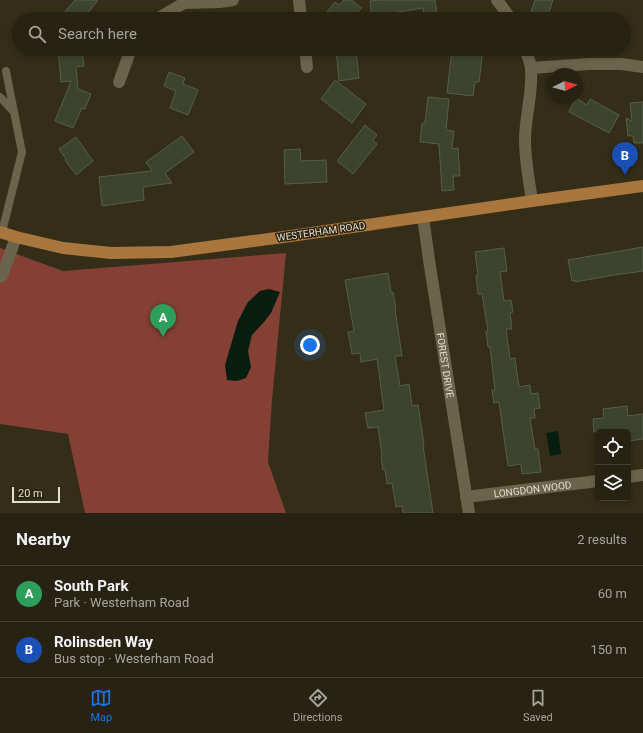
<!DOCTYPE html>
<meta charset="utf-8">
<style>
:root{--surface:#272211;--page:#332f1f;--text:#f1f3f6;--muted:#a4a49f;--line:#433f31;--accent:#1a73e8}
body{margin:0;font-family:Roboto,sans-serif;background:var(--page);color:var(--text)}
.controls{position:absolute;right:12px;bottom:12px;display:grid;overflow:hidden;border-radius:6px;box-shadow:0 2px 6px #0003}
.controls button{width:36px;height:36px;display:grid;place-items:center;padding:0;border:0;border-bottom:1px solid var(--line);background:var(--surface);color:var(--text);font:20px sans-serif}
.compass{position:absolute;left:547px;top:68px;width:36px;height:36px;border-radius:50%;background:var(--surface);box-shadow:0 2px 6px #0003;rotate:84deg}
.scale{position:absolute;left:12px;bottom:10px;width:48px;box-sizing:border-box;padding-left:4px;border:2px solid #e1ddcf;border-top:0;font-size:11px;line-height:14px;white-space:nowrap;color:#e1ddcf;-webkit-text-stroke:3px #2a230d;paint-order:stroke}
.you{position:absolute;left:310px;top:345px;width:14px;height:14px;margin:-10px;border:3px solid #fff;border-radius:50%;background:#1a73e8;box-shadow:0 0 0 6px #1a73e833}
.badge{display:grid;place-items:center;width:26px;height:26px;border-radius:50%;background:var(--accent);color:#fff;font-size:13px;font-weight:700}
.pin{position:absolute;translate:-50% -33px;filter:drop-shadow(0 1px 2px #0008)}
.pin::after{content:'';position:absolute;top:21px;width:14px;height:12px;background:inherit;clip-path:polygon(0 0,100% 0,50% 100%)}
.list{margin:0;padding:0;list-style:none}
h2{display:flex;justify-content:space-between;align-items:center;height:52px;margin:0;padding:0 16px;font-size:17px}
h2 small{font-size:13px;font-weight:400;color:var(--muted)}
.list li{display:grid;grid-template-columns:26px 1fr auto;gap:12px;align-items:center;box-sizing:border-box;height:56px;padding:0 16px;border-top:1px solid var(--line)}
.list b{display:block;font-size:15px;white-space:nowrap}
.list p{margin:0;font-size:13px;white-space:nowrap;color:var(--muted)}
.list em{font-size:13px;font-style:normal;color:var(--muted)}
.icon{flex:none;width:22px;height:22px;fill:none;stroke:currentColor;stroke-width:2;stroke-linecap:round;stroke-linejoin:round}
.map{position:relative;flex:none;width:643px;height:513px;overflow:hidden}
.search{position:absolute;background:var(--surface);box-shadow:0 2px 6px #0003;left:12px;right:12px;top:12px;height:44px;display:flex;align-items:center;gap:10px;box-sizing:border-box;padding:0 14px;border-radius:22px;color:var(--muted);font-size:15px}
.sheet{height:164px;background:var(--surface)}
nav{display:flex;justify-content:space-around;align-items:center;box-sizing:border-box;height:56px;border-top:1px solid var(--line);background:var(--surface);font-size:11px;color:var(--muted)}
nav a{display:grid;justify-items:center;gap:2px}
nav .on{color:var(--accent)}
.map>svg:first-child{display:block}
.green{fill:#844035}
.water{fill:#061d0f}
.building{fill:#3d442e;stroke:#565e47}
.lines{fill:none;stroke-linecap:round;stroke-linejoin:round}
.service{stroke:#6b634b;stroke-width:8}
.minor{stroke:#6b634b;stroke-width:12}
.primary{stroke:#a9763e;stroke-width:12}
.labels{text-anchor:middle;stroke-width:3;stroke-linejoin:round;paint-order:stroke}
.street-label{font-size:10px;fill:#e1ddcf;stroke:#2a230d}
</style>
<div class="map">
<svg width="643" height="513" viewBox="0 0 643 513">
<rect width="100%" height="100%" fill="#342d17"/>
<path class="green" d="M0,248L63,271L286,253L272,400L268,462L286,513H85L68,434L0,424Z"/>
<path class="water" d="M269,289L280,292L271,313L264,322L252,335L248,351L251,367L246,378L237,381L227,380L225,365L238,321L248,302L260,291Z
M558,431L561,454L550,456L546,433Z"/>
<path class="building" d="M75,0H98L83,19H72L64,13Z
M344,0H352L361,8L353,17L356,19H321L335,2L339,5Z
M378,0H435L437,13L424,15L423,8L386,14V15L372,17L370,1Z
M535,0H553L547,18L531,12Z
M58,49H82L84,66L76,67L78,89L91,94L85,109L82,108L73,128L55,121L71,81L61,82Z
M336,49H356L359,78L339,81Z
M452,49H483L479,82H475L473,96L447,93Z
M169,72L185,78L183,84L198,90L188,115L170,108L176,91L164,86Z
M335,80L366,104L352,123L321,99Z
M428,97L449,99L446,130L454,131L452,149L458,148L460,176H453L454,190L442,191L439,144L420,142L422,123H425Z
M576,98L587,105L590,99L619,115L609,133L569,112Z
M643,102V143H634L633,136H628L626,118L632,121L630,103Z
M365,125L377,135L373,140L377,144L353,174L337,161Z
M182,136L194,152L165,173L172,183L143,187L144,200L102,206L99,177L152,171L146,162Z
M76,137L93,161L76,175L65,160L66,159L59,149Z
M300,149L301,161L326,160L327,182L285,184L284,150Z
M643,247V271L614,275L575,282V280L572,281L568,260Z
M504,248L507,271L500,272L504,301L511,300L513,312L510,313L512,329H506L510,359L515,358L519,387L530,385L531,394L538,393L540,408L534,409L535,418H530L535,449H538L541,472L522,474L521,464L508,466L499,402L494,403L492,390H495L490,347H488L486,331H488L482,294H478L476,275H478L475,252Z
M388,273L391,292H393L396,309H395L402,356H395L400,386L409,384L412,406L418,405L424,444L423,445L433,513H403L402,506L396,507L392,483L387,484L385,469L383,470L381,457L382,456L378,427L368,428L365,413L384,410L377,359L361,362L360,353L352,354L348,332L354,331L345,280Z
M627,406L628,416L643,414V439L628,441V432H594L593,419L604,418L603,409Z"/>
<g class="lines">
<path class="service" d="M6,71L14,112
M0,97L14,112L22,152L2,232"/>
<g class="minor">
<path d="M299,0L301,19"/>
<path d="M497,0L511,19"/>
<path d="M157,19L184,3L220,2L233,0"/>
<path d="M305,49L307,67"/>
<path d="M525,49C527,55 531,63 531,69C533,93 525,116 525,140C525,160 529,180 532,201"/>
<path d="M531,68L589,64H621L643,67"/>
<path d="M119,82L131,49"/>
<path id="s1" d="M423,217L429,260L469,513"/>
<path d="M0,277L2,276L16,237"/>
<path d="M628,477L643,475"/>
<path id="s2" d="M466,497L598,481"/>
</g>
<path class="primary" d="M0,232L16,237L63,248L111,253L171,252L291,236L532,201L643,186"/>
</g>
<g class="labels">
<g class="street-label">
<text transform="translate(321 231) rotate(-8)" y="4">WESTERHAM ROAD</text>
<text dy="4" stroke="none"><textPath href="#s1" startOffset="150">FOREST DRIVE</textPath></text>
<text dy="4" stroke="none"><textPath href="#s2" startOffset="67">LONGDON WOOD</textPath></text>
</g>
</g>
</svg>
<div class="controls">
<button><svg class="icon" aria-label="locate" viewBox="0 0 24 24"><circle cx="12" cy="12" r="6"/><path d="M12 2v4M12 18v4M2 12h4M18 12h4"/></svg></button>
<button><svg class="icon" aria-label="layers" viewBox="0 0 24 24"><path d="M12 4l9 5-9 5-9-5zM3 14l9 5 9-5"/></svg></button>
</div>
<svg class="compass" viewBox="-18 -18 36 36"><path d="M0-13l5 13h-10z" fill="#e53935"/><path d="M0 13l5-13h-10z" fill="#a4a49f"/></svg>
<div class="scale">20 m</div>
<div class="you"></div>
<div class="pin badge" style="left:163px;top:337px;background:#2e9e5b">A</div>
<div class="pin badge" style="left:625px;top:175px;background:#1a4fb4">B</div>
<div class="search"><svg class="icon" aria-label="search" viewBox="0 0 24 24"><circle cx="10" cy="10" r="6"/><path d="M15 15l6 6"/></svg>Search here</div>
</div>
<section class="sheet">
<h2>Nearby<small>2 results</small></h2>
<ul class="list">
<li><span class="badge" style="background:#2e9e5b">A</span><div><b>South Park</b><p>Park · Westerham Road</p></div><em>60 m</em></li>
<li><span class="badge" style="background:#1a4fb4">B</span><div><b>Rolinsden Way</b><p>Bus stop · Westerham Road</p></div><em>150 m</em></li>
</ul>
</section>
<nav>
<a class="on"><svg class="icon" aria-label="map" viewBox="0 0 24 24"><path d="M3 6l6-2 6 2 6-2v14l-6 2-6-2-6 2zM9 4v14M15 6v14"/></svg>Map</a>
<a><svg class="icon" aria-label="directions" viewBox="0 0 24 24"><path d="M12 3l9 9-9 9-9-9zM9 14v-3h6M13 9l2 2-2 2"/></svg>Directions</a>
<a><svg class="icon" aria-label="saved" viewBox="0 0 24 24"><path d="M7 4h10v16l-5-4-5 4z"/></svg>Saved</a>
</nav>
